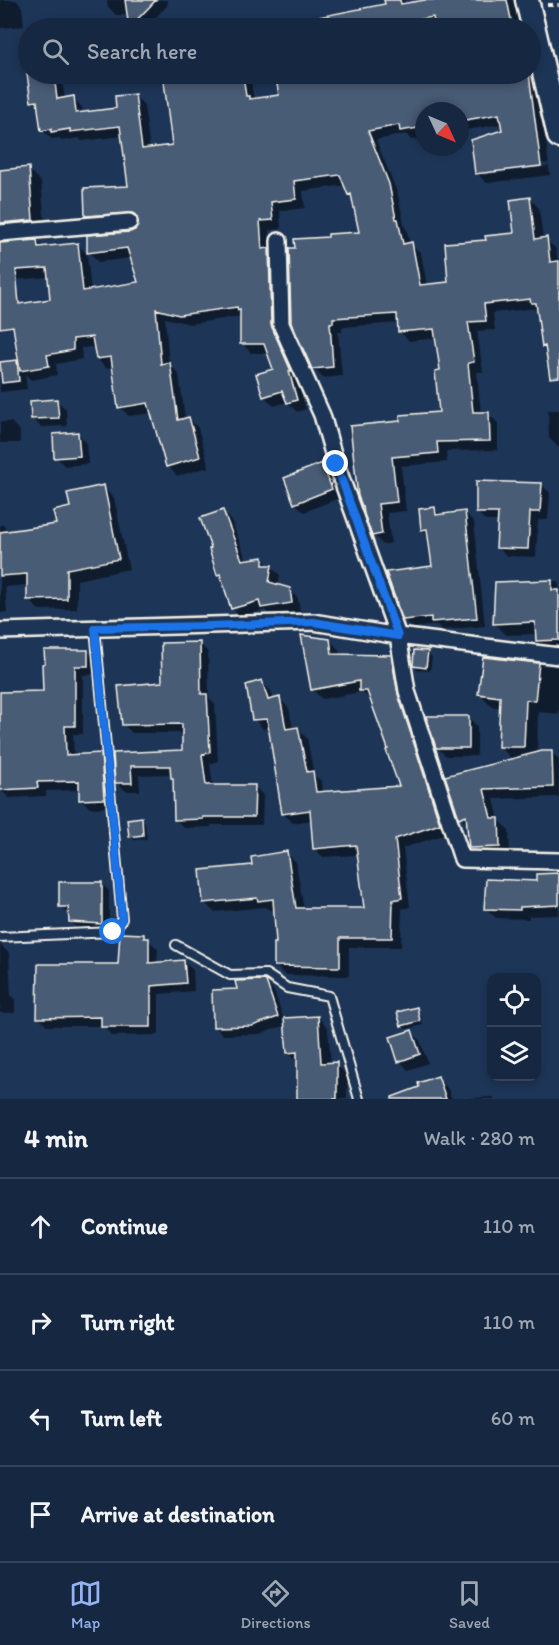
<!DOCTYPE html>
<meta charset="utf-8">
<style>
:root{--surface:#162841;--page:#23344c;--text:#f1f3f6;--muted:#9ea6b1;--line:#35445a;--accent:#95b2f1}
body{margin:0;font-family:Itim,sans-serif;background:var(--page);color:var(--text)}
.controls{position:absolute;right:18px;bottom:18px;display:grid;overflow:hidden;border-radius:12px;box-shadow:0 3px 9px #0003}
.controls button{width:54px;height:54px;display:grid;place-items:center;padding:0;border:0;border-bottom:2px solid var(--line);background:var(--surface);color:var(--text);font:30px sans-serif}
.compass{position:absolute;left:415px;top:102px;width:54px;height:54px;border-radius:50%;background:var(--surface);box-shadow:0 3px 9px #0003;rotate:134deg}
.stop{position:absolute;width:18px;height:18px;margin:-14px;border:4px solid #1a73e8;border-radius:50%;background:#fff}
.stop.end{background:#1a73e8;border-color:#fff;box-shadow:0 2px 6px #0008}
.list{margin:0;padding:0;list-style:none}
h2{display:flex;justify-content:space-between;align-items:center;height:78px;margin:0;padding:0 24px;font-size:26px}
h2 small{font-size:20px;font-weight:400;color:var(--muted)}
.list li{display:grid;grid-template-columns:39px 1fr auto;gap:18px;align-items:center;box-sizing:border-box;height:96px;padding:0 24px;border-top:2px solid var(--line)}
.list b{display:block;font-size:22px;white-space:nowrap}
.list em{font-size:20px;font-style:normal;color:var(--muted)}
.icon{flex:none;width:33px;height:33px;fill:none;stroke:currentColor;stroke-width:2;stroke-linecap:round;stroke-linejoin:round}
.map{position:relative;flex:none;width:559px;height:1099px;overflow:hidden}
.search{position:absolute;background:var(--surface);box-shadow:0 3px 9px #0003;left:18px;right:18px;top:18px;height:66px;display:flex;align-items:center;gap:15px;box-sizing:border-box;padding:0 21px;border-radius:33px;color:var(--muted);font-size:22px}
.sheet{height:462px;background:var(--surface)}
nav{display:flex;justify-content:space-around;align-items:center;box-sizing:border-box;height:84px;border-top:2px solid var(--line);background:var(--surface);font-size:16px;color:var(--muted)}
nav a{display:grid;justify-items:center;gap:3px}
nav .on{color:var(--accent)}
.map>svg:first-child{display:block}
.shadow{fill:#0007;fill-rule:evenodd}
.building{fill:#485b74;stroke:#f4f1e8;stroke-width:1.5;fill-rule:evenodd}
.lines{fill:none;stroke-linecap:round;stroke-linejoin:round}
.lane-casing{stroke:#f4f1e8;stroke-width:12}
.street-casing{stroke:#f4f1e8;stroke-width:20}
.secondary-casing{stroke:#f4f1e8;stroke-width:27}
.path{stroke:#f4f1e8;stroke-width:4;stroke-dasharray:6 4.5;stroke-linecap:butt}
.lane{stroke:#1d3557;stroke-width:8}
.street{stroke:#1d3557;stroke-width:15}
.secondary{stroke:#1d3557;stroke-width:22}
.route{stroke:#1a73e8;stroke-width:8}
</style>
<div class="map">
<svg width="559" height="1099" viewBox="0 0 559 1099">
<rect width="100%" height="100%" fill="#1d3557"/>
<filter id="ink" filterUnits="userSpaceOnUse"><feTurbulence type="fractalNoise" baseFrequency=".0167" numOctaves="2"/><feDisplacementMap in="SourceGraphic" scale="12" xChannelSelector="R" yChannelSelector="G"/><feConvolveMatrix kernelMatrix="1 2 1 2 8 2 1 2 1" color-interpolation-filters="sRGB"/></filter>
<g filter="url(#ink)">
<path class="shadow" d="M0,0H16L22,7L24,26L0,28Z
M107,0H167L168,1L167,6L145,28H131L128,15H116L108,7Z
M386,0H403L408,4L434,0H514L520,28H245L244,27L280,19L285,24L387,5Z
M187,25L190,28H153V27Z
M25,46H28V71Z
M530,48L544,122L550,175L486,183L477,173L504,132L502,124L460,131V111H424V138L411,140L406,134L376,140L398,195L405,228L407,230L410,244L421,253L427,286L449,284L487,241L516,234L530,199L539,208L543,239H546L556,249L558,263L559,262V370L544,346L538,308L493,313L495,330L477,331L483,372H477L481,414H488L498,423V450L446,451L447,462L401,466L406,511L387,513L391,543L383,545L374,535L366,514L402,423L441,413V372L437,338L409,341L399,331V323L342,327V332H338L342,376L323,378L313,368L361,234L354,198L349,194L346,185L303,191L305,208L280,211L281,229L269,230L271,252L278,259L280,335L300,380H297L306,409L297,412L287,402L274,406L264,396L275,370L269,353H251L242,343V316L190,324L165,318L169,364L179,374L185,419L188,418L198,428L209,467L177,476L168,466L153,413L129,416L120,407L114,367L106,368L97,359L95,347L81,348L82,359L56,364L57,375L31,380L25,374L27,389L0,392V363L16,361L21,366L52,300L50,277L15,280L0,247V244L37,241L44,248L78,245L87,254L91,291L140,283L131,258L98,262L89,252L136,231L141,221L96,225L87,215L130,187L123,136L81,141L79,138L62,141L59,138L52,139L42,130L39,108L33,101L29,74H61L65,99L73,98L82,107L83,114L118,109L134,95L144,105L150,150L174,146L166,88L157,79V74H244L251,80L254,100L281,97L276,74H437L438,86L473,82L472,74H530ZM549,163V166L483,175V171Z
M28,169L41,182L46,233L0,226V171Z
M57,401L66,409L67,426L41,427L33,419Z
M548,410H559V448L549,438Z
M0,422H11L20,431V443H0Z
M77,433L86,442L88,464L65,466L56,457Z
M321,465L330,473L339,498L304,512L295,503Z
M541,484L550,493L548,520H538L536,557L507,556L498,548L499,521H486L477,512Z
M103,487L114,498L129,569L77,580V609L39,610L28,599V585L5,587L7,612L0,613V525H3L10,532L58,525L72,508Z
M435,509L442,516L465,513L474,522L485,626L442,630L437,625L413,628L404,620L434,567L430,537L422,529Z
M223,512L231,520L247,561L262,559L280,575L278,586L289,589L298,598L300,612L271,616L265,610L241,617L232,608L223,579L219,574Z
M559,581V656L550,655L538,643L537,634L506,635L494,623L496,584Z
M330,640L339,650L340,655L391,656L400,666L449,833L403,848L410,907L402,909L401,947H349V976L285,975L276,966L278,944L275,909L269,910L265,907L214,912L204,902L254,866L286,853L296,862L304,910L365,909L358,855L323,857L314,848L312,820L293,823L284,814L270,728L263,729L254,719L262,682L271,691L274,700L280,699L289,708L293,729H297L307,738L314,775L322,782L323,793L401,788L390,750L372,700L362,692L322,699L312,689Z
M200,644L208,652L209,698L215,704L218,761L210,764L213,787L254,786L263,795L262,825H211V827L184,828L175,819L174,779L172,774L139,775L140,791H126L117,783L114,754L184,751L183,733H132L123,724Z
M88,651L96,660L97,674L83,675V734H73L74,756L100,755L109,764L112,807L90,808L81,799L80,790L46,791V796L9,798L0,789V694L44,692Z
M427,653L432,657L430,671L418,670L414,665Z
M484,659L559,667V714L538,712L537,754L551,752L559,760V797L494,799L499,820L509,830L510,857L481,859L470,848L468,825L460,817L447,777L513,760L500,747L501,707H493L480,694Z
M468,717L477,726V756H446L437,747Z
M141,819L145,823L147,839L134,840L130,836Z
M546,873H559V915L529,916V919L496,918L486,908L538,882L546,875Z
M101,883L109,891V931L78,929L70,921V914H68L60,906Z
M143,935L158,949L157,963L184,962L193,970L194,991L159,994V1035L112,1036L103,1026H47L38,1017L119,966Z
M0,944L9,953L11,996L15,999V1013H0Z
M265,983L274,991L284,1020L318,1017L328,1028L331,1064H336L347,1075V1099H298V1063L288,1052L286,1025L260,1034L223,1035L215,1026L239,990Z
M416,1008L420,1013L423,1025L406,1029L402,1025Z
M412,1032L420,1041L428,1063L408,1070L400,1061Z
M438,1078L448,1089L452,1099L493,1097L495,1099H390L421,1088Z"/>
<path class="building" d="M125,0H156L129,28Z
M384,0H400L401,4L425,0H507L512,24L487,28H435L433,17L404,22L405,28H299L298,21L385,4Z
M27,74H54L57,99L74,96L76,113L116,108L115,96L135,94L142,149L172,145L163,74H188V76L209,74H231L232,78L243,76L246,96H249V99L279,95L275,74H529L541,166L475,174L471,140L502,130L499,114L460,121V111H424V127L400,131L399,125L368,131L389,184L396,219H398L403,244L412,242L420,285L448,282L445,243L486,240L485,236L514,233L510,200L530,197L535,239L547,237L550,262L559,261V377L550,378L545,346L542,347L536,303H531L530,299L484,304L486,321L468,322L474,362L468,363L473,412H489L490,441L437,442L438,453L392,457L397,502L378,504L382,534L372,536L364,514L363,506H362L358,496L350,426L400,421V415L439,412L435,371L440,370L434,329L398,332L397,314L333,318V323H330L333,367L312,369L291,322L289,248H295L294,239L328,237V234L359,232L351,194L348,195L340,175L294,181L296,199L271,202L273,220L260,221L262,249L269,248L271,325L291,371H289L297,400L287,403L282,391L263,397L256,374L273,369L264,344H240V309L238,310L237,307L179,315L156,309L161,364L170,362L178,420L189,417L200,457L166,467L148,403L118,408L111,357L96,359L92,337L73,339V350L47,355L49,366L20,371L13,326L0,328V243L37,240L38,247L78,243L83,291L138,282L127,248L87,253V235L130,232L135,230L138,226L137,217L133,213L85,216L84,188L128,186L120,126L70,132V129L51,132V129L41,131L37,101L31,102ZM47,268L50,299L19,304L16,270Z
M29,167L33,220L0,223V170Z
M17,360L19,381L2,383L0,362Z
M57,399L59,418L31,419L30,401Z
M78,432L80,456L54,458L53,434Z
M322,463L332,489L294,504L284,478Z
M476,481L542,483L540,512H530L528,549L496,548L498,513H476Z
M104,485L119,559L67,569V599L27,600V574L0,576V532L56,524L53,511L70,507L67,493Z
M435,507L436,515L465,511L477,618L431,622V617L403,620L397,605L396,598H395L386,572L432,566L427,529L421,530L419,509Z
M223,510L242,560L263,557V565H272L269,582L290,588L292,603L261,608L259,601L231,609L220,574L217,575L209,549L211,548L200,518Z
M552,580V590H559V640L536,641L535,622L493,624L495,582Z
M301,635L330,639L332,654L391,655L398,694L440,824L395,839L402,898L393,900L392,938H340V967L274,966V943H276L273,899L258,901L257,898L203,903L200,870L252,865L251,857L287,851L296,908H364L356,845L313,849L310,810L282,814L267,719L252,720L246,685L262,680L268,700L280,697L286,729L298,727L307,772L313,771L316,792L399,786L386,750L388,749L367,691H359V681L311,690Z
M200,642L201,694H207L210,752L202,755L206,785H255L254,817H203V819L174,820L173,778H171L170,766H131L132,783H115L113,753L182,750V724L122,725L118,686L162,682L161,643Z
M44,650H88V666H75V726H65L66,755L101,753L104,799L79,800V781L37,782L38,788L0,790V692L43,691L42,664L45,663Z
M414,650L428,651L426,668L413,666Z
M483,657L539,663L535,701L526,700L524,747H498L500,697L478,694Z
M426,716H469V748H436Z
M542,751H552L553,787L484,789L491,818H499L500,847L469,848L466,815L459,818L445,776Z
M142,817L143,835L129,837L127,819Z
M559,873V905L520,907V910L484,909L486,879L536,881V874Z
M59,882H102V924L69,922L68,907H59Z
M120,933L144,934V938H149V963L184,960L186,983L151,986V1027H101V1017L37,1018L38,964H118Z
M264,980L266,981L278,1017L252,1026L213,1027L212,990L237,989L235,981Z
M417,1007L420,1021L401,1026L397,1012Z
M318,1016L321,1063L337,1062V1099H297V1052L287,1053L284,1018Z
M412,1030L420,1054L398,1062L390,1037Z
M438,1076L446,1099H392V1097L419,1087L418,1083Z"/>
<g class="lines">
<g class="lane-casing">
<path id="lane" d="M0,937L113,932L122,919L95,628
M176,945L230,975L266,974L287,988L329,996L359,1099"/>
</g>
<g class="street-casing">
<path id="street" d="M0,233L129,222
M279,241L281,324L322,415L336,464L398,636L407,691L462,859L559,861
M0,631L313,622L398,636L559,656"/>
</g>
<g class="secondary-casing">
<path id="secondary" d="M527,0L559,136"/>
</g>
<path class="path" d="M547,5H559"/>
<use href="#lane" class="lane"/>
<use href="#street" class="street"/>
<use href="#secondary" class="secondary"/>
</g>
</g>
<g class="lines" filter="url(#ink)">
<path class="route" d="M113,932L122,919L95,628L211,626L313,622L398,636L336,464"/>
</g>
</svg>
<div class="controls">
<button><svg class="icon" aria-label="locate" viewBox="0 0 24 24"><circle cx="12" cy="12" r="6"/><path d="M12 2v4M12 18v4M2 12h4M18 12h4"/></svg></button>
<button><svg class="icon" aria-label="layers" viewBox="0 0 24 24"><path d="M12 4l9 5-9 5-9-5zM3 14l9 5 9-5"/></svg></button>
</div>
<svg class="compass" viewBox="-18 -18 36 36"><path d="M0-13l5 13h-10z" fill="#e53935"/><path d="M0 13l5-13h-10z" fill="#9ea6b1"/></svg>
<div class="stop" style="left:113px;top:932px"></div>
<div class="stop end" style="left:336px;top:464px"></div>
<div class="search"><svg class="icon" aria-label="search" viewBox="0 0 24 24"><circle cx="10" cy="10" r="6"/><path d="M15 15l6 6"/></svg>Search here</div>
</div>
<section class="sheet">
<h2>4 min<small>Walk · 280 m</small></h2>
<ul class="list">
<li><svg class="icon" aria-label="ahead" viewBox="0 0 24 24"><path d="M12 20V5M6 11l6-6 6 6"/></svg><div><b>Continue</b></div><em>110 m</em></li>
<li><svg class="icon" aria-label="right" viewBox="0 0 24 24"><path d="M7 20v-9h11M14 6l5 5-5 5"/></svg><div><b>Turn right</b></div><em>110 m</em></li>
<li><svg class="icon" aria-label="left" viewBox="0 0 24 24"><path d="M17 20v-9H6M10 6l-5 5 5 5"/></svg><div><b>Turn left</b></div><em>60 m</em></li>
<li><svg class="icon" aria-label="arrive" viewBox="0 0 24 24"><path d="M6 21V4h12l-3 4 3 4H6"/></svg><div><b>Arrive at destination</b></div></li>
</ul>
</section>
<nav>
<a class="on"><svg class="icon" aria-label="map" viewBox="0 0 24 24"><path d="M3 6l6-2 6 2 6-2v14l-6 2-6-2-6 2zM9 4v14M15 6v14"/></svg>Map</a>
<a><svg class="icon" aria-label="directions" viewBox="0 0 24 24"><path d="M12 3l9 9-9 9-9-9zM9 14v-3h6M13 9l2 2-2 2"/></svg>Directions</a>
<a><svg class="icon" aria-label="saved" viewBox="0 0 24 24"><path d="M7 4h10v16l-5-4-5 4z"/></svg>Saved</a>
</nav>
